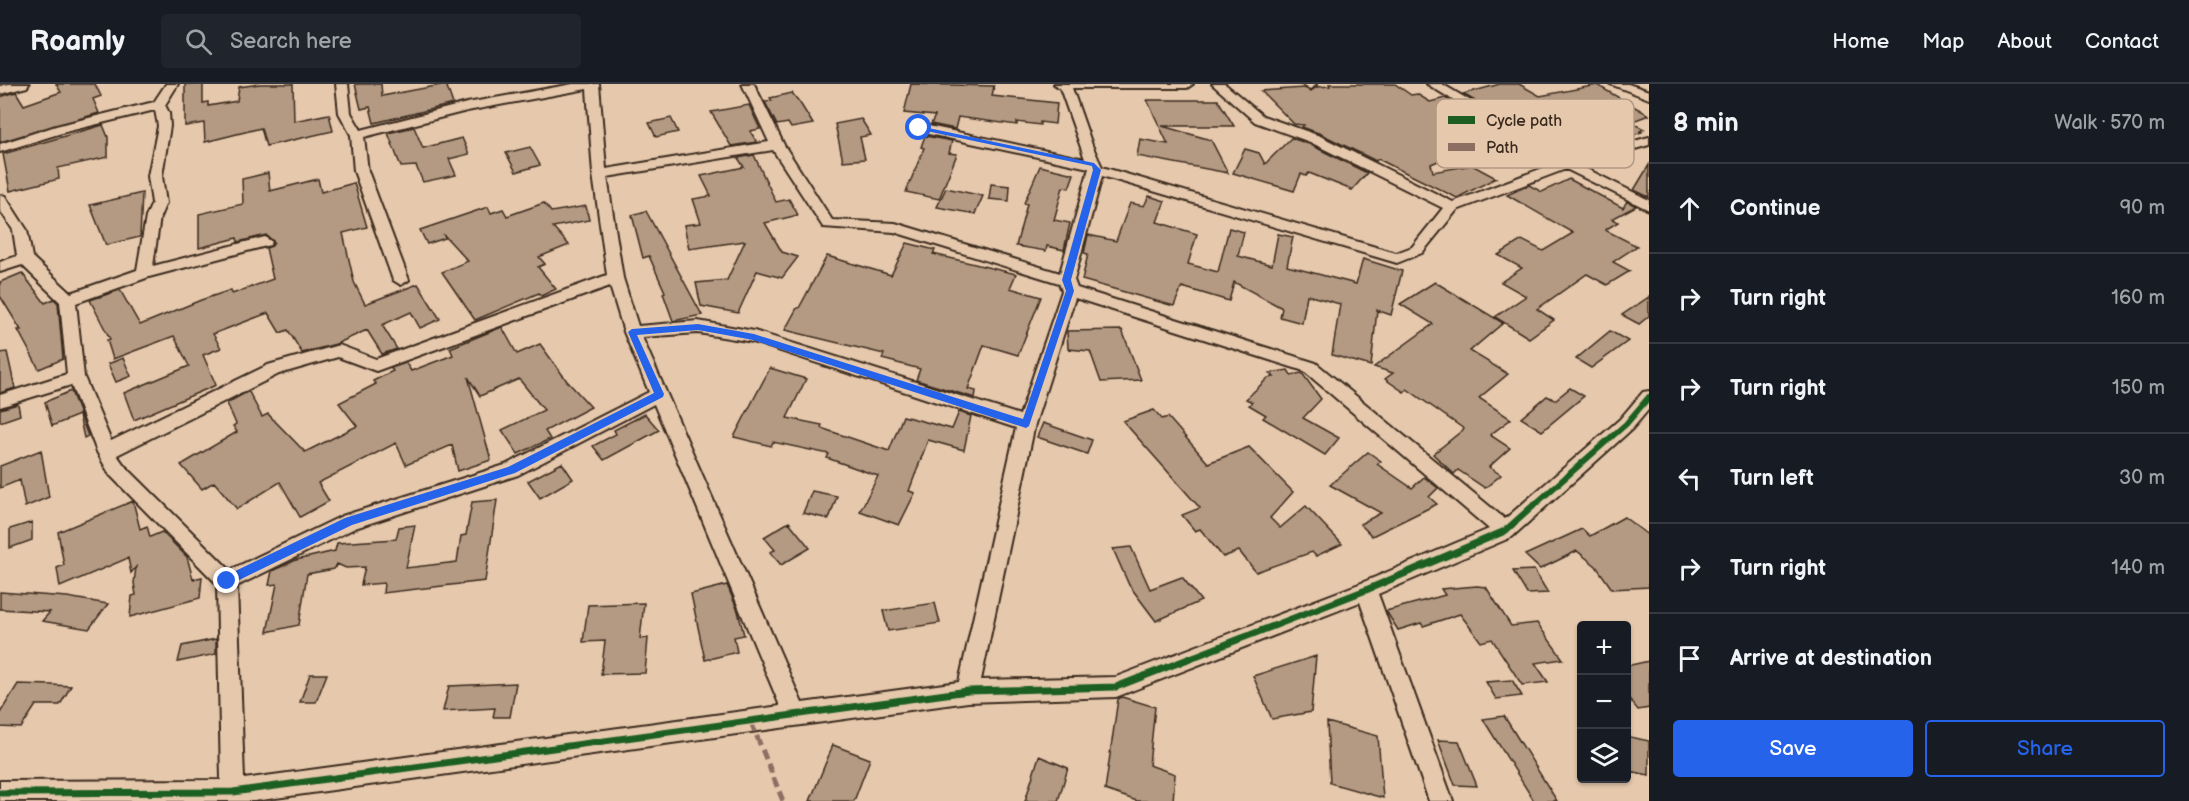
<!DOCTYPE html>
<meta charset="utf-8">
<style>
:root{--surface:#171b24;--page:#20242c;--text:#f1f3f6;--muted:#9ea1a6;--line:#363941;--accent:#2563eb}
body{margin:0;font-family:"Balsamiq Sans",sans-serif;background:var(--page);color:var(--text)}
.controls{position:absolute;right:18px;bottom:18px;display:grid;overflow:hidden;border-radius:6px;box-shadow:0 2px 4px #0004}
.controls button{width:54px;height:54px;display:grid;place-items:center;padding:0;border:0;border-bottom:2px solid var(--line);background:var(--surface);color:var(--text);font:30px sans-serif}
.stop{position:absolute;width:18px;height:18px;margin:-14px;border:4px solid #2563eb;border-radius:50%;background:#fff}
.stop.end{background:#2563eb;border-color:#fff;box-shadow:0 2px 6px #0008}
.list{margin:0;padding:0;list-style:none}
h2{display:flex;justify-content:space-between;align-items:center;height:78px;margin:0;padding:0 24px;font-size:26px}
h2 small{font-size:20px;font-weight:400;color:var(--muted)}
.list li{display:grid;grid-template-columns:39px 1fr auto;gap:18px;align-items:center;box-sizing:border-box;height:90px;padding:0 24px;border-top:2px solid var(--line)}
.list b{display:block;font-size:22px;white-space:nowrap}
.list em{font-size:20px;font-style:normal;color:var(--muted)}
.actions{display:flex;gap:12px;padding:18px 24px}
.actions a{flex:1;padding:14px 0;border:2px solid var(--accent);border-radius:6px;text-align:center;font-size:21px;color:var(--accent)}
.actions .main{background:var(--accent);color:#fff}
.icon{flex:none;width:33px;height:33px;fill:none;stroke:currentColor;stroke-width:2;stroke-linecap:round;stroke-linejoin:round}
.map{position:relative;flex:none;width:1649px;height:717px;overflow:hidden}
header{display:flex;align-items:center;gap:36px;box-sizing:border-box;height:84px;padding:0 30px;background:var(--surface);border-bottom:2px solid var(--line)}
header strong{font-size:28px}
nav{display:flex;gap:33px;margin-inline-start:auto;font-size:21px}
.search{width:420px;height:54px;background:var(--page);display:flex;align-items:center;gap:15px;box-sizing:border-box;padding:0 21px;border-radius:6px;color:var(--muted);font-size:22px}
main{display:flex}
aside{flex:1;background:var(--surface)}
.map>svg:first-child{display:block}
.building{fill:#b49a83;stroke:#3b2a1e;stroke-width:1.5}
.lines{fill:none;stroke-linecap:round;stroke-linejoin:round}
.minor-casing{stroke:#3b2a1e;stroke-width:4}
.minor{fill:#e6c9ad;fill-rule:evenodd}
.quiet{stroke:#8d6e63;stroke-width:5;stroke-dasharray:10 5;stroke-linecap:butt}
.cycleway-far1-casing{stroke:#e6c9ad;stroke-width:10}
.cycleway-casing{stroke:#e6c9ad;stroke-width:10}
.cycleway-far1{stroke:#1b5e20;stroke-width:6}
.cycleway{stroke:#1b5e20;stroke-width:7}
.route{fill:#2563eb}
.key{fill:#e6c9ad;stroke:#b39982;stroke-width:1.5}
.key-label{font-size:16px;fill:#3b2a1e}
</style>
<header>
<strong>Roamly</strong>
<div class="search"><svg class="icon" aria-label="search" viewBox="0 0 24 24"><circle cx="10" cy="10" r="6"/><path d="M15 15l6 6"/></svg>Search here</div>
<nav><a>Home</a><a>Map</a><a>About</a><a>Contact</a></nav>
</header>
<main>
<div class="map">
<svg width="1649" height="717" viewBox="0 0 1649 717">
<rect width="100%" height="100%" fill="#e6c9ad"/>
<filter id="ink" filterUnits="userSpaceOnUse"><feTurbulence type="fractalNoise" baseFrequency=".0167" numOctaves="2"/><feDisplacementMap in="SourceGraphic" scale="12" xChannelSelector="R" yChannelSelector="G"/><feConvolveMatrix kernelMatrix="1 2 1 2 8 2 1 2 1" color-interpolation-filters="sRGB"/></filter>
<g filter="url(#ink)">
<path class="building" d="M56,0H95L101,12L93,15L99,29L0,58V13L16,8L24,21L61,8Z
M185,0H203V19L208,18V22L237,17L239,3L260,0H293L294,37L329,30L333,47L266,62L261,44L205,58L204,39L185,42Z
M355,0H381L382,12L446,0L453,20L374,39L370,23L361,25Z
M911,0L994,2L992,12L1057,19L1055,40L1040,38V41L1017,38V41L958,33L955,45L931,40L935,32L904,29Z
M1329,0H1395L1411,11L1417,10L1430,18L1445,14L1503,50L1431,80L1433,88L1472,81L1496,94L1457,114L1378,75L1376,77L1321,50L1302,43L1304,41L1294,40L1261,7L1304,4L1311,7L1317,3L1330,2Z
M1500,0H1519L1540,12L1597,1L1649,31L1630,38L1644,45L1640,47L1642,48L1602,63L1534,25L1502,33L1463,10Z
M792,9L800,19L813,40L791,44L788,39L777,41L765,18L772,17L770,14Z
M1147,16H1218L1234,42H1162L1211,56L1228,89L1137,72L1140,55L1168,60Z
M749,21L760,45L750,47L757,58L731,62L711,28Z
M671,34L678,48L656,53L649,39Z
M861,35L871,51L860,53L865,75L843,77L835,40Z
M103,41L108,53V73L58,84L59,95L10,107L3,70Z
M414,43L423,64L462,54L469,70L449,75L456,91L423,98L416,82L401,83L388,49Z
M925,52L952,57L949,69L957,70L939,115L906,108L924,64L921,63Z
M1291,54L1309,60L1367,89L1352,106L1309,89L1306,92L1301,90L1294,107L1233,89L1245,65L1259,69L1265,80Z
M530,63L540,81L516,88L506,69Z
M754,71L776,118L789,115L798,131L765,139L782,168L798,173L782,194L757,187L738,229L701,222L696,199L727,196L745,157L689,165L684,141L701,139L693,115L711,112L701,92L744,83L738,74Z
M1649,81V113L1634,106Z
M1040,82L1074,90L1069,104L1063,103L1054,136L1070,139L1064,166L1047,162L1046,167L1016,162L1027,120L1024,119Z
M268,89L270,107L318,95L321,108L354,99L367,143L343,149L354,198L365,220L418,200L440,235L420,244L411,228L382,241L397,265L382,270L367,246L336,260L302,269L288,246L280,249L268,229L213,250L221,264L203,271L216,301L134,336L124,309L189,282L174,252L113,275L107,256L110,255L90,216L120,206L140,241L201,216L231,206L232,210L273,195L266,164L272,162L274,158L266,151L238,158L237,154L199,164V130L243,120L242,95Z
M1569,95L1623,124L1627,117L1636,122L1612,135L1618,138L1605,146L1637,162L1613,178L1630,187L1607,201L1587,190L1537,225L1554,236L1529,254L1495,233L1526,212L1501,198L1522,184L1498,171L1522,156L1543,167L1573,149L1507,111L1529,101L1542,108Z
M991,100L1010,102L1009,117L989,115Z
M946,104L983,112L975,130L937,123Z
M142,109L140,153L106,161L90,121Z
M1149,112L1165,117L1157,138L1197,150L1188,180L1218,188L1229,144L1244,148L1238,172L1272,181L1278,150L1293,153L1287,182L1356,200L1363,175L1402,187L1391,231L1377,226L1371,282L1332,271L1340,220L1307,211L1302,239L1280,233L1282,224L1234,198L1229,217L1182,203L1174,222L1082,196L1088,170L1084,169L1088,151L1116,157L1130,119L1144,122Z
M544,119L551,128L586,122L589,136L553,143L569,161L539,173L545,180L538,183L556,205L541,212L539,209L475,236L442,188L468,177L443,150L445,154L427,160L420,146L488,123L491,129L503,125L507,132Z
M646,127L702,231L673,237L663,209L665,208L649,172L643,174L632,131Z
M907,159L935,166L933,170L1016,190L1010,204L1041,213L1018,271L984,261L968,305L976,307L975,314L916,296L920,285L882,275L884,270L785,246L797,224H799L827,172L891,191Z
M22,189L45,219L54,215L58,219L63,275L39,285L18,246H21L0,212V198Z
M1435,198L1503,239L1470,267L1508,290L1479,314L1511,335L1490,351L1510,364L1489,383L1501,391L1485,404L1458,386L1454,390L1433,370L1464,345L1407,305L1404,308L1385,295L1393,289L1374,283L1433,240L1400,220Z
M1649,213V232L1639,240L1622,231Z
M502,243L517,270L540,260L567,297L591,323L545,347L550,355L518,370L502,346L544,326L519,295L480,312L468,293L491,376L458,387L452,361L406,381L396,359L318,399L329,417L300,433L280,398L237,425L214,398L202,405L181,381L237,348L233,342L236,340L227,319L247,308H249L262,333L268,330L305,368L357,342L339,319L376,300L373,297L393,287L391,284L406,279L411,287L453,271L450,264Z
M1122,246L1141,296L1101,298L1090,267L1068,265L1067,247Z
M1610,247L1628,257L1591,284L1576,275Z
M7,268L15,304L0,309V269Z
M123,274L131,292L116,298L108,280Z
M770,284L806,295L787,334L822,341L821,344L889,367L903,332L952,345L959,328L971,332L964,366L928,356L909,407L915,409L899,441L860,427L878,392L827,374L829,370L773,358L771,362L734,353Z
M1288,286L1291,291L1302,289L1321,315L1303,334L1339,354L1325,371L1263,334L1266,331L1249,321L1252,318L1246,315L1268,294L1274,293L1270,289Z
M1570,304L1584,312L1542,347L1521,334L1547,312L1555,316Z
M71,307L88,352L84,354L79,331L52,342L45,318Z
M18,320L20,331L0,338V325Z
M1154,326L1162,335L1168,333L1208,379L1249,363L1293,408L1270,434L1280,444L1306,422L1342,460L1316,472L1312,468L1256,488L1239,467L1223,473L1200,445L1195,447L1182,431L1200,424L1123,337Z
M645,330L659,346L604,376L593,362L616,350L614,346Z
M1043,339L1092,356L1087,370L1037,353Z
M41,366L49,413L25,423L20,396L0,404V382Z
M1368,368L1381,377L1377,380L1412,404L1424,393L1438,404L1429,413L1437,420L1372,452L1360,440L1381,429L1330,401Z
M562,379L573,395L540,414L528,397Z
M812,407L837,412L829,435L803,429Z
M497,416L485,497L383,509L384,499L361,501L365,483L346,484L337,480L334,485L307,490L299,541L267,548L277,500L269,501L272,487L296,476L335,467L337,459L396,455L399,443L415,441L406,484L457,478L461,452L466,451L472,418Z
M133,417L140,445L147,442L150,453L162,448L187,473L193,495L202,493L200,514L130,533L132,512L136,511L134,499L136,483L131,489L128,474L60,503L57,484L64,481L58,448Z
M1624,433L1649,452V503L1612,505L1596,482L1577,467L1540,485L1525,471L1582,445L1590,452Z
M32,438V456L10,464V445Z
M789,438L810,464L781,481L770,468L775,466L764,453Z
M1131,463L1150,505L1182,493L1201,517L1156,537L1129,501L1113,465Z
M1534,486L1548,509L1527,510L1513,487Z
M727,501L738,527L744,551L734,553L737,568L705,576L691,510Z
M1477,502L1486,503L1511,542L1537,539L1563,575L1535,579L1548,598L1522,601L1492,555L1481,558L1460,530L1423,542L1421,539L1398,546L1386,527L1445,511L1441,505Z
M0,508L67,513L108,520L89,545L42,537L50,528L0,525Z
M644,519L640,555L648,554L645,589L601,590L605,557L583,558L588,521Z
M935,519L940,539L888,547L883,527Z
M216,555V570L178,578L182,562Z
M1316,572L1311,628L1272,635L1253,592Z
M1649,577V624L1638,626L1626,611V582Z
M310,590H327L316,618H300Z
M1512,596L1522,612L1496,615L1486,598Z
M516,599L510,633H493L495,624L443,627L449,602Z
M18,600L52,601L71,602L60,621H36L21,644L0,643V629Z
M1122,613L1155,623L1149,681L1175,690L1173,717H1137L1105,706L1118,615Z
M1504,632L1557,717H1534L1483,635Z
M1327,638L1378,652L1383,714L1330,699Z
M1626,652L1649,657V691L1629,687L1626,678Z
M1438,656L1459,657L1477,702L1455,701Z
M833,661L870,675L854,717H810Z
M1039,672L1068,684L1058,717H1025Z"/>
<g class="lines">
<g class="minor-casing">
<path id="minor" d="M9,0H29L27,3L0,10V2Z
M166,0H178L165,21L169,29L170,42L162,92L166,119L160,133L153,182L265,153L272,158L270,161L149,193L76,219L84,293L111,357L268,281L339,261L376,275L607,191L593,90L587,5L467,27L364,53L368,87L409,196L401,201L393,196L354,87L351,51L339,29L336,0H348L351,29L361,46L467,19L573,0H599L606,85L769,58L742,0H754L784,61L832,136L895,139L1060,189L1089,84L919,48L914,47L913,44L914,41L919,40L1085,75L1060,4L1054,0H1193L1187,4H1072L1092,61L1102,83L1396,169L1412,163L1443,124L1310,58L1255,38L1212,0H1225L1263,32L1320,52L1453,118L1556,79L1427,0H1442L1569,75L1649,53V61L1579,81L1649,116V126L1566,85L1457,126L1422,169L1397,179L1102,92L1074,196L1077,204L1316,279L1505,435L1620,335L1643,308L1649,307V325L1632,345L1512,453L1378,510L1453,717H1429L1360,518L1116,613L968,618L254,717H0V697L221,696L217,500L110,391L97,368L71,301L0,323V311L67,290L60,218L22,181L0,188V178L17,172L13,146L0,126V111L5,112L27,146L32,173L71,209L137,186L146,133L152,119L148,92L158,42L155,26L65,48L0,68V60L56,42L154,18ZM773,66L823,143L894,148L1059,199L1062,207L1020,331L754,247L698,237L638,242L623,194L607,93ZM610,202L624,248L649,308L505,381L342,432L230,486L124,381L117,371L279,290L338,273L376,287ZM1075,214L1304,287L1489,445L1359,500L1116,593L981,596L1035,340ZM698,249L753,258L1016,344L959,598L802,619L642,253ZM654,320L780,622L244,695L237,502L355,444L518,391Z
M1302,0H1315L1316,1L1310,5Z
M1610,0H1628L1649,7V15Z"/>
</g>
<use href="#minor" class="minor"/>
<path class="quiet" d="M751,638L783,717"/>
<g class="cycleway-far1-casing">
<path id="cycleway-far1" d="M1532,423L1626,340L1649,313"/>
</g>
<g class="cycleway-casing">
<path id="cycleway" d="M0,709L233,708L968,607L1116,603L1366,506L1505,447L1533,422"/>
</g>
<use href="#cycleway-far1" class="cycleway-far1"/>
<use href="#cycleway" class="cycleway"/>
</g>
</g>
<path class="route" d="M919,42L1094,79L1101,86L1071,196L1074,207L1029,342L1026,344L753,256L698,246L637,251L664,310L663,313L515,389L352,441L231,500H223V493L345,434L508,383L654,309L628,248L632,245L698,240L754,250L1023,335L1066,207L1062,196L1093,86L1092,82L917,45Z"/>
<rect x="1436" y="15" width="198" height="69" rx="9" class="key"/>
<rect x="1448" y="32" width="27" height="8" fill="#1b5e20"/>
<rect x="1448" y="59" width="27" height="8" fill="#8d6e63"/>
<g class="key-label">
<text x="1486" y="42">Cycle path</text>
<text x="1486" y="69">Path</text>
</g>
</svg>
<div class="controls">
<button>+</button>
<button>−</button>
<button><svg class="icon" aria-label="layers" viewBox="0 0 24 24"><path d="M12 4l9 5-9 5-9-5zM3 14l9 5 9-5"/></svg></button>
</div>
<div class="stop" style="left:919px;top:44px"></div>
<div class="stop end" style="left:227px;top:497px"></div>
</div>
<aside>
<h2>8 min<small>Walk · 570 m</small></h2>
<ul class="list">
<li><svg class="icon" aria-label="ahead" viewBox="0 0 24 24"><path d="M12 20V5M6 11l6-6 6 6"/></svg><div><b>Continue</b></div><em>90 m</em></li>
<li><svg class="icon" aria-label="right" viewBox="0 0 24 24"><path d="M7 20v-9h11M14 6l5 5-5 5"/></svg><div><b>Turn right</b></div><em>160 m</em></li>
<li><svg class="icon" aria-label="right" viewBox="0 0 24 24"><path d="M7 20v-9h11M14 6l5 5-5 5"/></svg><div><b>Turn right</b></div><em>150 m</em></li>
<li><svg class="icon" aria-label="left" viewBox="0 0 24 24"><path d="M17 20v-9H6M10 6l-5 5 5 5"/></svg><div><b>Turn left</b></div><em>30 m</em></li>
<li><svg class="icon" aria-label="right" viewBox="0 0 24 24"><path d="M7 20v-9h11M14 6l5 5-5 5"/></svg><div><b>Turn right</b></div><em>140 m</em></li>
<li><svg class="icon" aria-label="arrive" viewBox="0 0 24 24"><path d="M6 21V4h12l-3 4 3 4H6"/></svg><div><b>Arrive at destination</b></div></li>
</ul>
<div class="actions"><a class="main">Save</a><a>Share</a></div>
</aside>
</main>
